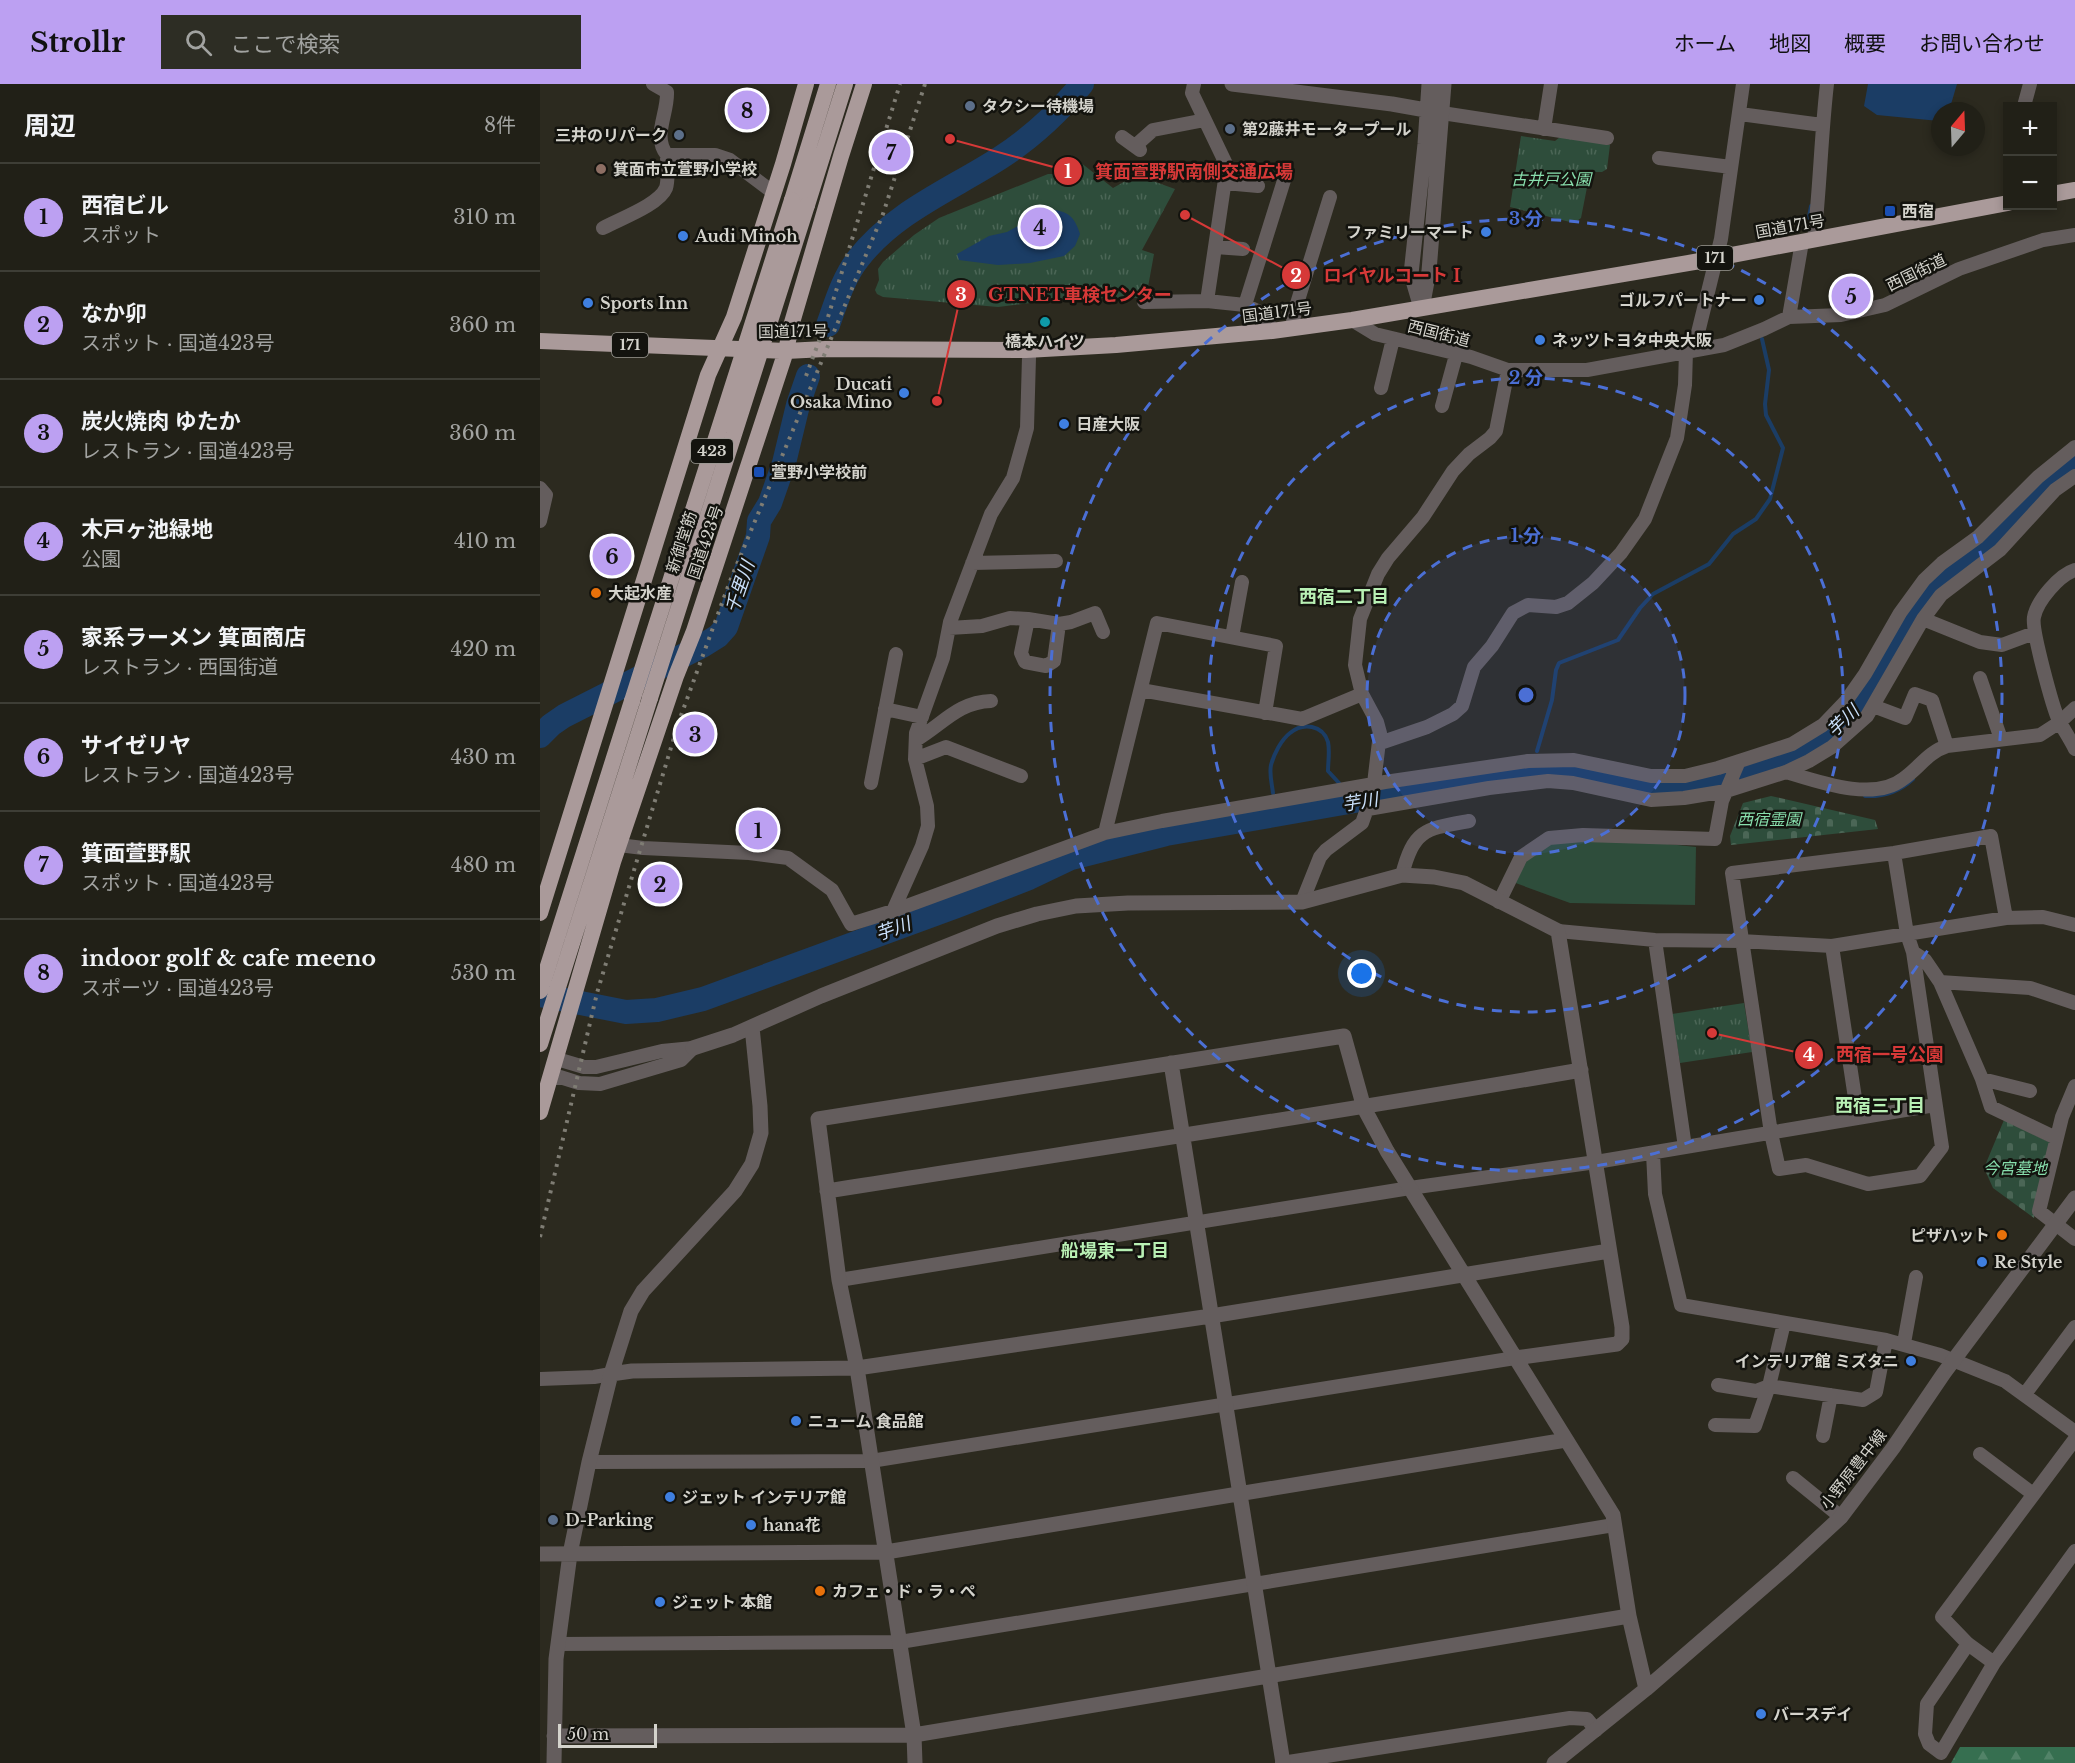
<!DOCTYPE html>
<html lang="ja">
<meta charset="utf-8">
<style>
:root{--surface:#212017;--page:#2d2d24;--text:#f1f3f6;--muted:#a2a3a1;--line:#3e3e36;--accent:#bca0f2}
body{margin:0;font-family:"Libre Baskerville","Noto Sans JP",serif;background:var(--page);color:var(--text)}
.controls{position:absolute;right:18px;top:18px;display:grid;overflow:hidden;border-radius:0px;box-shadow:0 3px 9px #0003}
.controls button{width:54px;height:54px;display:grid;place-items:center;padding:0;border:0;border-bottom:2px solid var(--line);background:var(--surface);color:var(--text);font:30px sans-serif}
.compass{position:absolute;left:1391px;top:18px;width:54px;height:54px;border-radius:50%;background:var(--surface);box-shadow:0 3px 9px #0003;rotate:19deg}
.scale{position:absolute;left:18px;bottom:15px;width:99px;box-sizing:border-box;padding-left:6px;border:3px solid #d4d3cc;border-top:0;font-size:16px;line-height:21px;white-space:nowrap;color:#d4d3cc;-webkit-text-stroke:4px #13130e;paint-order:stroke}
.you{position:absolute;left:822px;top:890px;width:21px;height:21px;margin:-15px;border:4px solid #fff;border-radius:50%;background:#1a73e8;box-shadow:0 0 0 9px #1a73e833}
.badge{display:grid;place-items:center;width:39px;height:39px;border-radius:50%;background:var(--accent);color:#111;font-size:20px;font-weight:700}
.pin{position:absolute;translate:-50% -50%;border:3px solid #fff;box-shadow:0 2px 6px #0006}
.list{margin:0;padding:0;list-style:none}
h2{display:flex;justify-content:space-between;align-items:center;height:78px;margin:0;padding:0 24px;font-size:26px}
h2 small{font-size:20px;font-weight:400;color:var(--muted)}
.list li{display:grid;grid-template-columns:39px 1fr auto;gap:18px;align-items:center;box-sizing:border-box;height:108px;padding:0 24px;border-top:2px solid var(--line)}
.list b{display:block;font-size:22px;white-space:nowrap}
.list p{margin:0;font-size:20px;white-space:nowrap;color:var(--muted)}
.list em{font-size:20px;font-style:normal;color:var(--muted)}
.icon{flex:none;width:33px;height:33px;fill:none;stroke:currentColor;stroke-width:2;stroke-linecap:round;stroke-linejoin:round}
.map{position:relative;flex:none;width:1535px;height:1679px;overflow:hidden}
header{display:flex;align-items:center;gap:36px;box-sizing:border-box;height:84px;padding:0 30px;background:var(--accent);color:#111}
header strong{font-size:28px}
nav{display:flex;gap:33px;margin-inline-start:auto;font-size:21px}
.search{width:420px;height:54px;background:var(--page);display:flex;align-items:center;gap:15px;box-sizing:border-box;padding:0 21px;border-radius:0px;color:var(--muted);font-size:22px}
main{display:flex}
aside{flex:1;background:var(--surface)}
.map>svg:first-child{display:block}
.grass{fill:#2e4d3b}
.forest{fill:url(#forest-firs)}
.cemetery{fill:url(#cemetery-stones)}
.park{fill:url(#park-tufts)}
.water{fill:#1b3d65}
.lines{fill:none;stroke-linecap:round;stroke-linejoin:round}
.stream{stroke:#1b3d65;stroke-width:4}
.river{stroke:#1b3d65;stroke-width:24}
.minor{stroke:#645d5d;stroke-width:14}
.tertiary{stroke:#645d5d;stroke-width:15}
.trunk{stroke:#aa9a9a;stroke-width:16}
.rail{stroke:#7f7d74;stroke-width:4;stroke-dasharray:3 6;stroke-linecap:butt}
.trunk-bridge{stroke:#aa9a9a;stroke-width:16}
.ring{fill:none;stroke:#4b6fd5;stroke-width:3;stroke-dasharray:10 8}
.service-dot{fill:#5c6f8a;stroke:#13130e;stroke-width:2}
.education-dot{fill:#8d6e63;stroke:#13130e;stroke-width:2}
.transit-dot{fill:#1a4fb4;stroke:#13130e;stroke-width:2}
.shop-dot{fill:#3f7fe0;stroke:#13130e;stroke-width:2}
.culture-dot{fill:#0f9aa8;stroke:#13130e;stroke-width:2}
.food-dot{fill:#e8710a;stroke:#13130e;stroke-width:2}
.labels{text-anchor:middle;stroke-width:5;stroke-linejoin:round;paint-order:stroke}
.shield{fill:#13130e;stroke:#9a9993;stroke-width:1.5}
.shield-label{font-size:15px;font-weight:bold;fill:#d4d3cc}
.poi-label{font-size:16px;font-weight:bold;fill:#d4d3cc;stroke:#13130e;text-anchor:start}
.park-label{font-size:16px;font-style:italic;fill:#88dfad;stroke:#13130e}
.street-label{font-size:16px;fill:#d4d3cc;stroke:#13130e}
.water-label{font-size:18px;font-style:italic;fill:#cae0fb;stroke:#13130e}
.neighbourhood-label{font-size:18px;font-weight:bold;fill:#b8f0b4;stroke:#13130e}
.centre{fill:#4b6fd5;stroke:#13130e;stroke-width:3}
.ring-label{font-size:18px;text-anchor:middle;font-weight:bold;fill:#4b6fd5;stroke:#13130e;stroke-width:5;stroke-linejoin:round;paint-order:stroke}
.leader{fill:none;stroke:#d63938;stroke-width:2}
.callout-dot{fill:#d63938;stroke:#13130e;stroke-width:2}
.mark-label{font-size:18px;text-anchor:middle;font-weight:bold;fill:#fff}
.callout-label{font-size:18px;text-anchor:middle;font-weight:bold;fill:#d63938;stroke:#13130e;stroke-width:5;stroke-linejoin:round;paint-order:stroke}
</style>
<header>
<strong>Strollr</strong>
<div class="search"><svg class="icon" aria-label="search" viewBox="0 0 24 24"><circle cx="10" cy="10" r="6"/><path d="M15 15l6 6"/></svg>ここで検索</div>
<nav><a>ホーム</a><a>地図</a><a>概要</a><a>お問い合わせ</a></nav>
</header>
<main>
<aside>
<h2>周辺<small>8件</small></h2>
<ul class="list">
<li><span class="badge">1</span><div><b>西宿ビル</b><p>スポット</p></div><em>310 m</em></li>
<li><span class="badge">2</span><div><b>なか卯</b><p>スポット · 国道423号</p></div><em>360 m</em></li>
<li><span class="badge">3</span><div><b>炭火焼肉 ゆたか</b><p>レストラン · 国道423号</p></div><em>360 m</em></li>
<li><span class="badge">4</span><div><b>木戸ヶ池緑地</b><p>公園</p></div><em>410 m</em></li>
<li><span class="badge">5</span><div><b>家系ラーメン 箕面商店</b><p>レストラン · 西国街道</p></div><em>420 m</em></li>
<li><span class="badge">6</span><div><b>サイゼリヤ</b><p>レストラン · 国道423号</p></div><em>430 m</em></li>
<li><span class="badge">7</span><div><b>箕面萱野駅</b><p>スポット · 国道423号</p></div><em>480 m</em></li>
<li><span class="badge">8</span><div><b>indoor golf &amp; cafe meeno</b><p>スポーツ · 国道423号</p></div><em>530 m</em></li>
</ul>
</aside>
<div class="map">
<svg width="1535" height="1679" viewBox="0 0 1535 1679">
<defs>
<pattern id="forest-firs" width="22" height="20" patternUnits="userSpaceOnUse" patternTransform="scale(1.5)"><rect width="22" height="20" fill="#366f50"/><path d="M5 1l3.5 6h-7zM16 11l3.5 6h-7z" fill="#528368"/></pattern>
<pattern id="cemetery-stones" width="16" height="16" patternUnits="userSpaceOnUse" patternTransform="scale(1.5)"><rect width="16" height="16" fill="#2e4d3b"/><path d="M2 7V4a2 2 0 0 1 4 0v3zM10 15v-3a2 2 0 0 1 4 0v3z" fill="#4b6656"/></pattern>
<pattern id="park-tufts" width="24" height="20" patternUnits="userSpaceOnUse" patternTransform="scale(1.5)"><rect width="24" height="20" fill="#2e4d3b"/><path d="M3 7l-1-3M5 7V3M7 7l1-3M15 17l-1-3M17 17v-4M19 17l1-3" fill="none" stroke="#4b6656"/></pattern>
</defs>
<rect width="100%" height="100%" fill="#2c2a1f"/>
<path class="grass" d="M1043,751L1156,763L1155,821L1030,819L970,797L981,773L1009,754Z"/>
<path class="forest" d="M1420,1663H1535V1679H1411Z"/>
<path class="cemetery" d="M1231,712L1335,736L1338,745L1191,761L1190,752L1203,719Z
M1464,1036L1511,1059L1497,1112L1494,1134L1453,1104L1444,1084Z"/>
<path class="park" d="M981,52L1015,57L1020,53L1070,61L1067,85L1062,88H1050L1041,134L1034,139L970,123Z
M531,71L573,104L596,91L635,105L602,166L614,170L606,214H531L458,223L343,213L337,210L335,206L339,196L338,185L343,178L374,151L399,134L508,90H527Z
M1204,919L1212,968L1140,979L1132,930Z"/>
<path class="water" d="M1328,0H1417L1409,27H1400L1399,37L1337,31L1324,22Z
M510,125C528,128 534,131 540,150L535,162L524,172L490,179L458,181L419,176L417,170L449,152L467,148Z"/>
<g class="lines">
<path class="stream" d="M1268,138L1271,122
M997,667L1012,616L1016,586L1019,579L1078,556L1100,524L1113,510L1169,480L1193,450L1216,435L1230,415L1243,364L1226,331L1225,320L1229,286L1222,255
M991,690L993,684
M733,709C732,700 729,690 731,681C734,670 741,656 750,649C763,638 783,641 788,658C790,668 788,677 788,687L799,699
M1325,712C1343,713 1359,708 1373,695
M816,714L819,717
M735,724L736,732"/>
<path class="river" d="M288,241C296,219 303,194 318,175C354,128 412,105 460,74C491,54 519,28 542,0
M0,652L11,641L24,632L162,562L178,552L186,543L218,452L219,437L230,419L244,379L258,321L268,292
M0,911L86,928L117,926L163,915L417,822L489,794L531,774L626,750L826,715L991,690H1027L1095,704L1125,707L1159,703L1227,683L1265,669L1298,646L1320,621L1374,531L1393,506L1413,488L1461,451L1511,398L1535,380"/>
<path class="minor" d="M113,0L127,8C128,30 112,52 127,71H175L190,76L234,109
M654,0L652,9L687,82L667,217
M1484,22L1490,0
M902,29L1067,54
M1200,30L1282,41
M1004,45L1011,0
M582,53L600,66
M595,62L613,46L665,36
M1119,74L1191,83
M685,99L718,102
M63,144C79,135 119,121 126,104C129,94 127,81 127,71
M1274,156C1280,104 1281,52 1287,0
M675,163L703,165
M604,218L667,217L705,221L724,230L732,247
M705,221L746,90
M1249,233L1262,158
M812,236L835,250L931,273L968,286H1047L1184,261L1224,245L1249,233L1301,231L1345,221L1419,185L1503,156L1535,151
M752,244L755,226L790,113
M1154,265L1181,155L1203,0
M841,304L853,255
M902,322L916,271
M0,404L6,411L0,437
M432,479L516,477
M1535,486C1519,491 1497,517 1494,533C1491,545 1513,624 1519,637C1524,646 1530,655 1535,665
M488,535L481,569L485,578L506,582L514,577L519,540
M1383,535L1440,558L1462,561L1494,549
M409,544L442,542L470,534L488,535L519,540L531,538L555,529L563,548
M692,553L702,498
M1440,594L1461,655
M601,606L762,635L822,610
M1333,622L1365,634L1375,610L1392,616L1407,662
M345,625L382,633
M376,656C403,640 418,618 451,617
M840,659L887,643L913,630L922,622L934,583L952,562L973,529L988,521L1016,523L1028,519L1053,499L1081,469L1105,435L1137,354L1145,301L1146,267
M375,675L406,663L481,692
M1246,688C1279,698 1334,718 1363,695C1379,684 1388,668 1407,662L1500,651L1520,638L1535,624
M331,699L356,570
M828,725L949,704L1008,697L1033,699L1111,716L1144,714L1186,707L1246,688L1269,677L1292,663L1327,632L1383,535L1401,511L1460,466L1515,406L1535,392
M565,749L617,539L736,562L725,629
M79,761L103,764L209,769L248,774L292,806L311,840L353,827L382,762L388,742L387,722L375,675L376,649L403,574L410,538L451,430L473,394L487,344L489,273L486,266
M1354,769L1367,850L1373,868L1402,1063L1380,1092L1328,1100L1266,1081L1239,1085L1231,1049L1192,789L1354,769L1451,752L1466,834
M862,791C874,745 885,745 929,737
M762,818L780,773L786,766L822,739L833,708L840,649L837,638L822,610L815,581L820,535L838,490L848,474L883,433L913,387L929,370L950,354L956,347L968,286
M959,818L981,773L1009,754L1043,751L1175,755L1182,717L1199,677
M353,827L565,749L622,737L845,698L988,677L1034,676L1111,692H1145L1178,684L1252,660L1283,641L1306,617L1325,590L1360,529L1384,496L1402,479L1438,453L1498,393L1535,363
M1018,847L1115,856L1201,857L1292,862L1466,834L1503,833L1535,841
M1115,856L1145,1063
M1292,862L1318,1034
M1373,868L1385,876L1400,898L1442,995L1451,1023L1516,1054
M1400,898L1490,904L1535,919
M17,975L44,983H56L122,967L153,964
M11,995L20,993L39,999L60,1000L141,976L153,964
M1442,995L1490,1007
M1535,1002L1522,1033L1499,1127L1535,1155
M1113,1069L1115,1110L1141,1221L1346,1256L1400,1271L1465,1297L1535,1348
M299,1196L870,1104L1056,1078L1395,1021
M1364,1259L1376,1193
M0,1295L54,1293L71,1290
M1178,1301L1216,1307L1229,1302L1323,1316L1336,1308L1346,1256
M1485,1310L1535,1243
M1175,1341L1215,1342L1229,1302L1244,1239
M1283,1352L1291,1311
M1440,1370L1493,1410
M49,1378L331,1377L975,1274
M1253,1394L1301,1433
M18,1560L360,1558L1074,1441
M1428,1560L1387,1620L1385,1650L1389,1660L1401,1669L1454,1579L1535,1467
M1454,1579L1428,1560L1402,1533L1535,1355
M742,1679L1030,1634L1047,1635L1056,1646"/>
<path class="tertiary" d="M692,0L852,20L897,28
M881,224L871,190L885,60L889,0
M882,224L889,187L904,0
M153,964L193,951L281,912L457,842L497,830L536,822L588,819L762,818L862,791L894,793L924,799L1018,847L1082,1243V1255L1077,1260L975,1274
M631,979L743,1679
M287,1107C539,1067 790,1030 1041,986
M71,1290L92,1287L317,1284L671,1232L1069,1167
M0,1470L346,1468L1026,1356
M14,1652L374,1651L1089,1532
M14,1679L16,1575L30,1470L49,1378L71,1290L91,1227L103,1207L195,1107L212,1080L221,1049L220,1022L212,943
M375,1679L374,1651L317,1284L299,1196L278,1035L804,952L824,1024L847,1067L1073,1431L1089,1532L1106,1605
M1014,1679L1106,1605L1249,1481L1301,1433L1353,1364L1404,1289L1535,1114"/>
<path class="trunk" d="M1512,110L1535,106
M252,116L288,0
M267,121L305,0
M0,257L246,267L285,265L486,266L576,261L732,247L812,236L1160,177L1468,119
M0,829L168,291L194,233L243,80L266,0
M0,907L92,617
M0,960L110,614
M0,1028L73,778L136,592L154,547L246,267L251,242L301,72L324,0"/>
<path class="rail" d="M266,292L288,233L360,0
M0,1153L57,909L139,637L190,497L343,130L385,0"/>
<path class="trunk-bridge" d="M110,614L267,121
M92,617L252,116"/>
</g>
<circle cx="986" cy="611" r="159" fill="#4b6fd5" fill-opacity=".12"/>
<g class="ring">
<circle cx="986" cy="611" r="159"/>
<circle cx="986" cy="611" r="317"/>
<circle cx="986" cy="611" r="476"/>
</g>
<g class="service-dot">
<circle cx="430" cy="22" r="6"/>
<circle cx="690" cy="45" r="6"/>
<circle cx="139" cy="51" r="6"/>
<circle cx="13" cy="1436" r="6"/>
</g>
<circle class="education-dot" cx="61" cy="85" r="6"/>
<g class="transit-dot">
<rect x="1344" y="121" width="12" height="12" rx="3"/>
<rect x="213" y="382" width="12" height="12" rx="3"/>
</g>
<g class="shop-dot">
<circle cx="946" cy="148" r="6"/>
<circle cx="143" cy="152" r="6"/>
<circle cx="1219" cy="216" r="6"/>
<circle cx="48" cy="219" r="6"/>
<circle cx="1000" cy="256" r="6"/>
<circle cx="364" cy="309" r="6"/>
<circle cx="524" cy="340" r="6"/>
<circle cx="1442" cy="1178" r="6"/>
<circle cx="1371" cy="1277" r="6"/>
<circle cx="256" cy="1337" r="6"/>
<circle cx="130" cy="1413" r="6"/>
<circle cx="211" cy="1441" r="6"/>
<circle cx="120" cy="1518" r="6"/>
<circle cx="1221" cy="1630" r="6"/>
</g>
<circle class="culture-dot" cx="505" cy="238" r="6"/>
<g class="food-dot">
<circle cx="56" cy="509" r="6"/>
<circle cx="1462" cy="1151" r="6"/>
<circle cx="280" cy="1507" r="6"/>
</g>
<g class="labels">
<g class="shield">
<rect x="1157" y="162" width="36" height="24" rx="4.5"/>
<rect x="72" y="249" width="36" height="24" rx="4.5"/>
<rect x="151" y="355" width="42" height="24" rx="4.5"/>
</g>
<g class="shield-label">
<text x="1175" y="179">171</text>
<text x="90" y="266">171</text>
<text x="172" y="372">423</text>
</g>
<g class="poi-label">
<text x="442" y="28">タクシー待機場</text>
<text x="702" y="51">第2藤井モータープール</text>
<text x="127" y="57" text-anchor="end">三井のリパーク</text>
<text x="73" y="91">箕面市立萱野小学校</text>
<text x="1362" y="133">西宿</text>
<text x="934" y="154" text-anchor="end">ファミリーマート</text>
<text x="155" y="158">Audi Minoh</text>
<text x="1207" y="222" text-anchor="end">ゴルフパートナー</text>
<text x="60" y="225">Sports Inn</text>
<text x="1012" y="262">ネッツトヨタ中央大阪</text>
<text x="505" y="263" text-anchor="middle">橋本ハイツ</text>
<text x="352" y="306" text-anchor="end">Ducati<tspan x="352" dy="18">Osaka Mino</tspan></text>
<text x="536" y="346">日産大阪</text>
<text x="231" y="394">萱野小学校前</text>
<text x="68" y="515">大起水産</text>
<text x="1450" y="1157" text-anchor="end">ピザハット</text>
<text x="1454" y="1184">Re Style</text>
<text x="1359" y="1283" text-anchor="end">インテリア館 ミズタニ</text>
<text x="268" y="1343">ニューム 食品館</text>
<text x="142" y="1419">ジェット インテリア館</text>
<text x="25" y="1442">D-Parking</text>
<text x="223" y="1447">hana花</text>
<text x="292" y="1513">カフェ・ド・ラ・ぺ</text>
<text x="132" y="1524">ジェット 本館</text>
<text x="1233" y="1636">バースデイ</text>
</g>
<g class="park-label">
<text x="1011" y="101">古井戸公園</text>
<text x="1229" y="741">西宿霊園</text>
<text x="1475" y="1090">今宮墓地</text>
</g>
<g class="street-label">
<text transform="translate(1250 142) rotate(-10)" y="6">国道171号</text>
<text transform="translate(1376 188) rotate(-26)" y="6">西国街道</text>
<text transform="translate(737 228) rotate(-7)" y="6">国道171号</text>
<text transform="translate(253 247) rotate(-1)" y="6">国道171号</text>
<text transform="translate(899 249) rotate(14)" y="6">西国街道</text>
<text transform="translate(141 458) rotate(-72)" y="6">新御堂筋</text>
<text transform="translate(165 458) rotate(-71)" y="6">国道423号</text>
<text transform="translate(1313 1385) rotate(-52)" y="6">小野原豊中線</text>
</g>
<g class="water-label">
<text transform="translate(200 503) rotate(-71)" y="6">千里川</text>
<text transform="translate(1303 637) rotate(-44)" y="6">芋川</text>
<text transform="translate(820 718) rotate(-9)" y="6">芋川</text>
<text transform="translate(353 845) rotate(-20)" y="6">芋川</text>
</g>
<g class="neighbourhood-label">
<text x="804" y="519">西宿二丁目</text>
<text x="1340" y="1028">西宿三丁目</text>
<text x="575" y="1173">船場東一丁目</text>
</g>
</g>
<circle cx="986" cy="611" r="9" class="centre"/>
<g class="ring-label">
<text x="986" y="141">3 分</text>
<text x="986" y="300">2 分</text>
<text x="986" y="458">1 分</text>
</g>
<path class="leader" d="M410 55L528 87M645 131L756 191M397 317L421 210M1172 949L1269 971"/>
<g class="callout-dot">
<circle cx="410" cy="55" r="6"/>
<circle cx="645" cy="131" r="6"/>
<circle cx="397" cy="317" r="6"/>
<circle cx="1172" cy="949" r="6"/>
<circle cx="528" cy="87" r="15"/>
<circle cx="756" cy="191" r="15"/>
<circle cx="421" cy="210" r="15"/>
<circle cx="1269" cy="971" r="15"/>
</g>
<g class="mark-label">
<text x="528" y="94">1</text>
<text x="756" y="198">2</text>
<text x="421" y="217">3</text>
<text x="1269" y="977">4</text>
</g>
<g class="callout-label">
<text x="654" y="94">箕面萱野駅南側交通広場</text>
<text x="852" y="198">ロイヤルコート I</text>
<text x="540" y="217">GTNET車検センター</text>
<text x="1350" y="977">西宿一号公園</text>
</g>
</svg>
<div class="controls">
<button>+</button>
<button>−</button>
</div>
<svg class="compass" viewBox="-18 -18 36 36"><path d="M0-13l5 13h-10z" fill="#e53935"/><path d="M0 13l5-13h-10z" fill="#a2a3a1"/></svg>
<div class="scale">50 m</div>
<div class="you"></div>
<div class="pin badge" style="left:218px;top:746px">1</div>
<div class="pin badge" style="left:120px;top:800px">2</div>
<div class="pin badge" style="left:155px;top:650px">3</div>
<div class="pin badge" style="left:500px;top:143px">4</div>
<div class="pin badge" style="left:1311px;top:212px">5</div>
<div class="pin badge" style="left:72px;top:472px">6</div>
<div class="pin badge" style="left:351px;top:68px">7</div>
<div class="pin badge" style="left:207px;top:26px">8</div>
</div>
</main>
